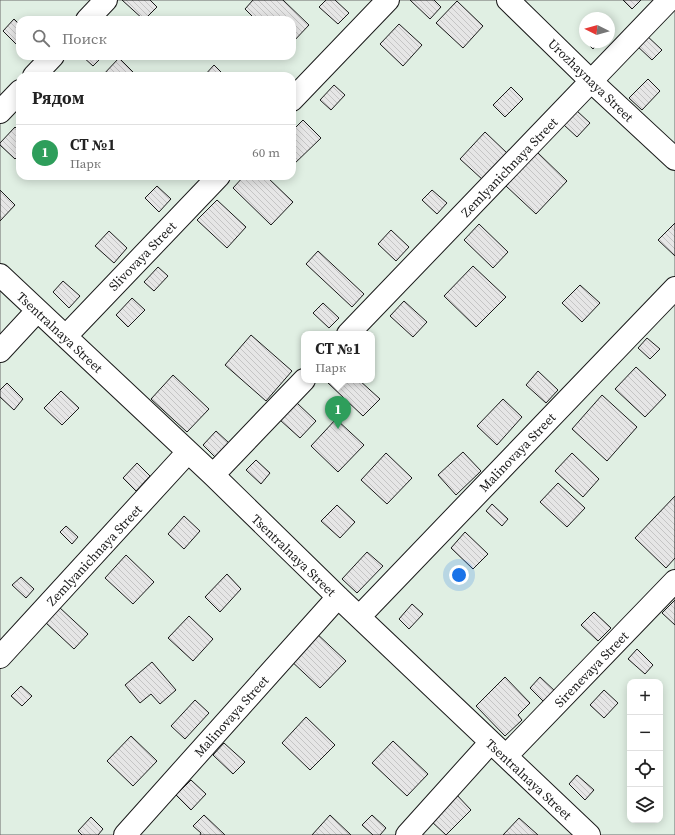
<!DOCTYPE html>
<html lang="ru">
<meta charset="utf-8">
<style>
:root{--surface:#fff;--page:#f6f6f6;--text:#222;--muted:#767676;--line:#e0e0e0;--accent:#c62828}
body{margin:0;font-family:"Source Serif 4",serif;background:var(--page);color:var(--text)}
.controls{position:absolute;right:12px;bottom:12px;display:grid;overflow:hidden;border-radius:8px;box-shadow:0 2px 10px #0003}
.controls button{width:36px;height:36px;display:grid;place-items:center;padding:0;border:0;border-bottom:1px solid var(--line);background:var(--surface);color:var(--text);font:20px sans-serif}
.compass{position:absolute;left:579px;top:12px;width:36px;height:36px;border-radius:50%;background:var(--surface);box-shadow:0 2px 10px #0003;rotate:275deg}
.you{position:absolute;left:459px;top:575px;width:14px;height:14px;margin:-10px;border:3px solid #fff;border-radius:50%;background:#1a73e8;box-shadow:0 0 0 6px #1a73e833}
.badge{display:grid;place-items:center;width:26px;height:26px;border-radius:50%;background:var(--accent);color:#fff;font-size:13px;font-weight:700}
.pin{position:absolute;translate:-50% -33px;filter:drop-shadow(0 1px 2px #0008)}
.pin::after{content:'';position:absolute;top:21px;width:14px;height:12px;background:inherit;clip-path:polygon(0 0,100% 0,50% 100%)}
.popup{position:absolute;left:301px;top:331px;width:74px;height:52px;box-sizing:border-box;display:grid;place-content:center;border-radius:8px;background:var(--surface);filter:drop-shadow(0 1px 3px #0005);font-size:13px;white-space:nowrap;color:var(--muted)}
.popup b{font-size:15px;color:var(--text)}
.popup::after{content:'';position:absolute;left:50%;top:100%;margin-left:-8px;border:8px solid transparent;border-top-color:var(--surface)}
.list{margin:0;padding:0;list-style:none}
h2{display:flex;justify-content:space-between;align-items:center;height:52px;margin:0;padding:0 16px;font-size:17px}
h2 small{font-size:13px;font-weight:400;color:var(--muted)}
.list li{display:grid;grid-template-columns:26px 1fr auto;gap:12px;align-items:center;box-sizing:border-box;height:56px;padding:0 16px;border-top:1px solid var(--line)}
.list b{display:block;font-size:15px;white-space:nowrap}
.list p{margin:0;font-size:13px;white-space:nowrap;color:var(--muted)}
.list em{font-size:13px;font-style:normal;color:var(--muted)}
.icon{flex:none;width:22px;height:22px;fill:none;stroke:currentColor;stroke-width:2;stroke-linecap:round;stroke-linejoin:round}
.map{position:relative;flex:none;width:675px;height:835px;overflow:hidden}
.search{position:absolute;background:var(--surface);box-shadow:0 2px 10px #0003;left:16px;top:16px;width:280px;height:44px;display:flex;align-items:center;gap:10px;box-sizing:border-box;padding:0 14px;border-radius:12px;color:var(--muted);font-size:15px}
.panel{position:absolute;background:var(--surface);box-shadow:0 2px 10px #0003;left:16px;top:72px;width:280px;height:108px;border-radius:12px}
.map>svg:first-child{display:block}
.green{fill:#e0efe3;stroke:#6a6a6a;fill-rule:evenodd}
.building{fill:url(#building-back-hatch);stroke:#1a1a1a}
.lines{fill:none;stroke-linecap:round;stroke-linejoin:round}
.minor-casing{stroke:#1a1a1a;stroke-width:24}
.minor{stroke:#fff;stroke-width:22}
.labels{text-anchor:middle;stroke-width:3;stroke-linejoin:round;paint-order:stroke}
.street-label{font-size:13px;fill:#1a1a1a;stroke:#fff}
</style>
<div class="map">
<svg width="675" height="835" viewBox="0 0 675 835">
<defs>
<pattern id="building-back-hatch" width="6" height="6" patternUnits="userSpaceOnUse"><rect width="6" height="6" fill="#e6e6e6"/><path d="M-1 5l2 2M0 0l6 6M5-1l2 2" fill="none" stroke="#c5c5c5"/></pattern>
</defs>
<rect width="100%" height="100%" fill="#fff"/>
<path class="green" d="M0,0H675V835H0ZM585,18H609V42H585ZM20,20H292V56H20ZM20,76H292V176H20ZM304,334H372V380H304ZM630,682H660V820H630Z"/>
<path class="building" d="M122,0H150L157,7L144,20Z
M253,0H283L309,25L292,43V20H256L245,9Z
M326,0H335L349,13L338,24L319,7Z
M410,0H434L441,7L430,19Z
M623,0H641L632,9Z
M457,1L483,26L463,48L436,23Z
M14,19L20,25V48L3,31Z
M399,24L422,45L403,66L380,44Z
M645,34L662,50L652,60L635,44Z
M586,42H599L593,49Z
M82,56H103L93,66Z
M119,58L136,75L103,76H102Z
M214,65L225,76H204Z
M648,79L660,91L642,110L629,98Z
M334,85L345,95L331,110L320,100Z
M511,87L523,99L505,117L493,105Z
M577,111L590,123L577,137L564,125Z
M303,120L321,138L292,166V131Z
M15,127L20,132V154L15,159L0,145V143Z
M485,132L508,154L483,180L460,159Z
M537,152L567,181L536,214L506,186Z
M244,176H266L293,202L271,225L233,188Z
M157,186L171,199L159,212L145,198Z
M0,190L15,205L0,221Z
M432,190L447,203L437,214L422,200Z
M217,200L246,227L227,248L197,220Z
M675,223V256L658,240Z
M479,224L508,252L493,268L464,240Z
M391,230L409,247L396,261L378,244Z
M109,231L127,248L114,263L95,246Z
M318,251L364,294L352,307L306,264Z
M473,266L506,297L476,327L444,296Z
M158,267L168,276L154,291L144,282Z
M63,281L80,296L69,308L53,292Z
M580,285L600,303L582,322L562,303Z
M132,298L145,310L128,327L116,315Z
M404,301L427,322L413,337L390,316Z
M323,303L339,318L329,328L313,313Z
M251,335L292,371L266,401L225,365Z
M647,338L660,349L650,359L638,348Z
M636,367L666,395L645,417L615,389Z
M538,371L558,390L546,403L526,385Z
M173,375L209,409L187,432L151,399Z
M330,380H359L380,399L363,416L328,383Z
M7,383L23,399L14,410L0,397V390Z
M61,391L79,408L62,425L44,408Z
M602,395L637,427L607,461L572,429Z
M503,399L522,417L497,445L477,426Z
M297,403L316,421L300,438L280,420Z
M336,419L364,445L338,472L311,446Z
M216,431L229,443L216,458L203,445Z
M463,452L481,471L456,495L438,475Z
M386,453L412,478L387,504L361,480Z
M572,453L599,479L583,497L555,471Z
M256,460L270,473L261,484L246,470Z
M137,463L150,476L136,491L123,478Z
M558,483L585,508L567,527L540,502Z
M675,496V558L666,568L635,538Z
M492,504L508,519L502,526L486,511Z
M337,505L355,522L340,538L321,521Z
M184,516L200,531L184,549L168,534Z
M66,526L78,537L72,544L60,532Z
M465,532L488,554L473,569L451,548Z
M367,552L383,566L357,593L342,579Z
M126,555L154,582L133,604L105,578Z
M227,574L241,589L220,612L205,597Z
M21,577L34,589L26,598L12,585Z
M675,600V625L662,613Z
M412,604L423,614L409,629L399,619Z
M59,607L88,634L74,649L45,622Z
M594,612L611,628L598,641L581,625Z
M189,616L213,639L193,661L168,638Z
M314,631L346,661L320,688L288,658Z
M637,649L653,665L645,674L628,659Z
M152,662L176,690L160,704L151,694L140,703L125,685Z
M505,677L530,703L518,715L522,720L505,736L476,706Z
M540,677L556,692L545,703L530,688Z
M21,686L32,696L22,706L11,696Z
M604,690L618,703L604,718L590,705Z
M195,700L209,713L185,739L171,726Z
M306,717L335,745L310,770L282,743Z
M131,736L157,761L133,786L107,761Z
M393,741L428,774L407,796L372,763Z
M224,743L245,762L233,774L213,755Z
M577,775L594,790L585,800L569,784Z
M191,780L206,794L191,810L176,795Z
M455,793L471,810L446,835L430,820Z
M204,815L225,835H200L201,833L193,826Z
M330,815L351,835H312Z
M372,815L386,828L380,835H373L362,825Z
M91,817L103,829L98,835H82L78,831Z
M519,818L538,835H503Z"/>
<g class="lines">
<g class="minor-casing">
<path id="minor" d="M508,0L592,82L675,159
M87,20L106,0
M34,76L53,56
M292,100L388,0
M0,112L20,91
M0,275L213,475L338,597L589,835
M348,334L669,0
M66,336L219,176
M0,351L37,311
M213,475L304,380
M360,616L675,288
M0,657L188,452
M506,756L675,581
M125,835L338,597
M407,835L490,743"/>
</g>
<use href="#minor" class="minor"/>
</g>
<g class="labels">
<g class="street-label">
<text transform="translate(591 80) rotate(44)" y="5">Urozhaynaya Street</text>
<text transform="translate(509 167) rotate(-46)" y="5">Zemlyanichnaya Street</text>
<text transform="translate(142 256) rotate(-46)" y="5">Slivovaya Street</text>
<text transform="translate(60 332) rotate(43)" y="5">Tsentralnaya Street</text>
<text transform="translate(517 452) rotate(-46)" y="5">Malinovaya Street</text>
<text transform="translate(94 555) rotate(-47)" y="5">Zemlyanichnaya Street</text>
<text transform="translate(294 555) rotate(44)" y="5">Tsentralnaya Street</text>
<text transform="translate(591 669) rotate(-46)" y="5">Sirenevaya Street</text>
<text transform="translate(231 716) rotate(-48)" y="5">Malinovaya Street</text>
<text transform="translate(529 779) rotate(43)" y="5">Tsentralnaya Street</text>
</g>
</g>
</svg>
<div class="controls">
<button>+</button>
<button>−</button>
<button><svg class="icon" aria-label="locate" viewBox="0 0 24 24"><circle cx="12" cy="12" r="6"/><path d="M12 2v4M12 18v4M2 12h4M18 12h4"/></svg></button>
<button><svg class="icon" aria-label="layers" viewBox="0 0 24 24"><path d="M12 4l9 5-9 5-9-5zM3 14l9 5 9-5"/></svg></button>
</div>
<svg class="compass" viewBox="-18 -18 36 36"><path d="M0-13l5 13h-10z" fill="#e53935"/><path d="M0 13l5-13h-10z" fill="#767676"/></svg>
<div class="you"></div>
<div class="pin badge" style="left:338px;top:429px;background:#2e9e5b">1</div>
<div class="popup"><b>СТ №1</b>Парк</div>
<div class="search"><svg class="icon" aria-label="search" viewBox="0 0 24 24"><circle cx="10" cy="10" r="6"/><path d="M15 15l6 6"/></svg>Поиск</div>
<section class="panel">
<h2>Рядом<small></small></h2>
<ul class="list">
<li><span class="badge" style="background:#2e9e5b">1</span><div><b>СТ №1</b><p>Парк</p></div><em>60 m</em></li>
</ul>
</section>
</div>
